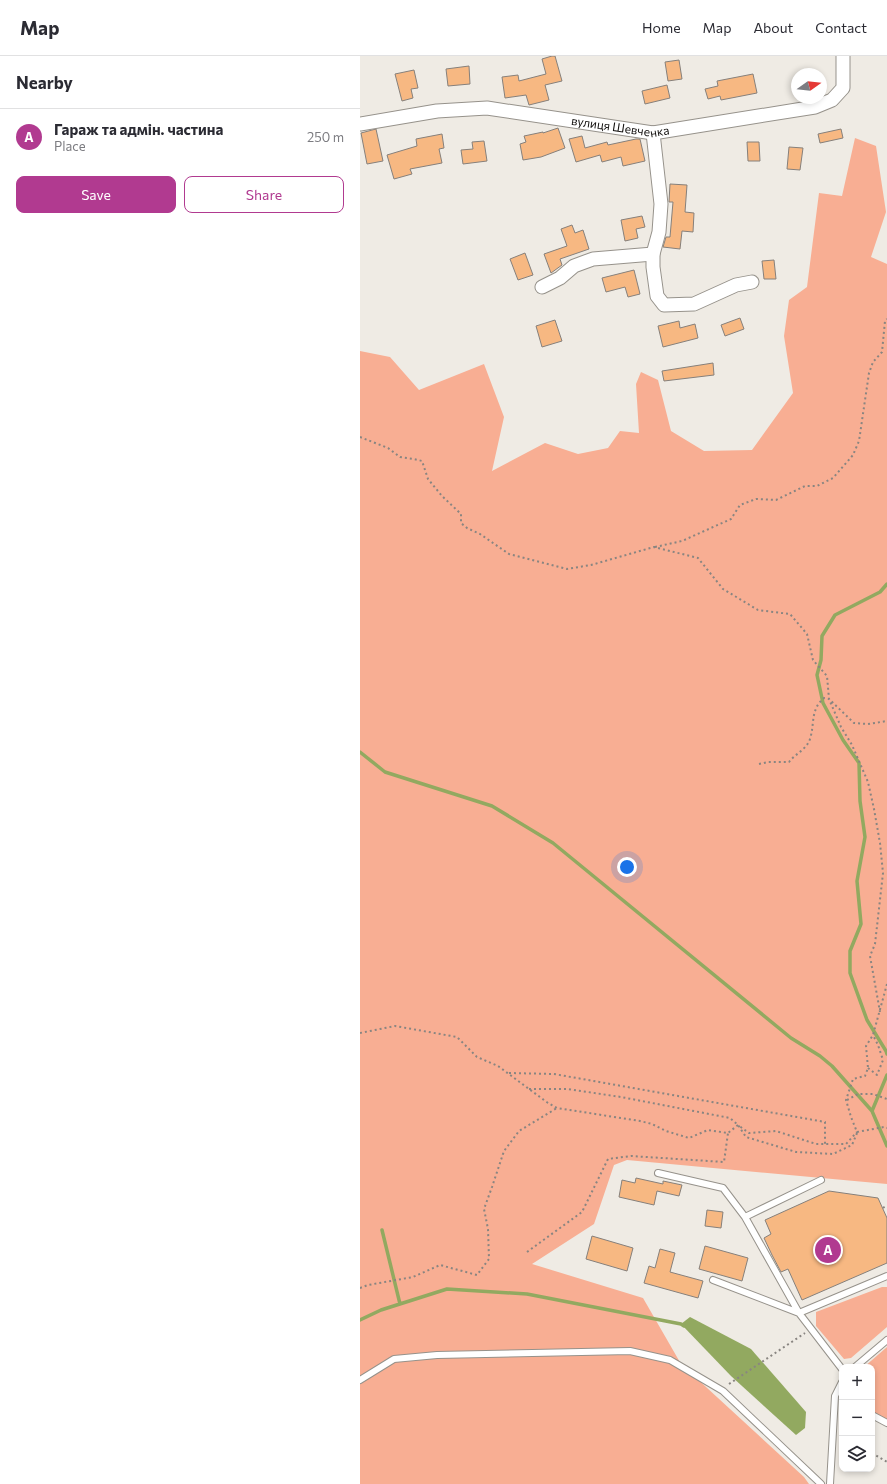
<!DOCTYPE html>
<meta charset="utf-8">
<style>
:root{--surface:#fff;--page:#f2f2f3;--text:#2b2b33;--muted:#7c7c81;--line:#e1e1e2;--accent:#b13a90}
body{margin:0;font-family:Commissioner,sans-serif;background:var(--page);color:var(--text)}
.controls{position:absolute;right:12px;bottom:12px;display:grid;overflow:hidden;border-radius:8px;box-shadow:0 2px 6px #0003}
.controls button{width:36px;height:36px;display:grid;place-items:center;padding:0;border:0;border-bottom:1px solid var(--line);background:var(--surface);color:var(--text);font:20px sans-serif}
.compass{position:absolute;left:431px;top:12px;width:36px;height:36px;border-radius:50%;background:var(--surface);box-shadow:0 2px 6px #0003;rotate:75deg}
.you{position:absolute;left:267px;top:811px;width:14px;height:14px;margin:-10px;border:3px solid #fff;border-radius:50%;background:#1a73e8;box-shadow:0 0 0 6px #1a73e833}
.badge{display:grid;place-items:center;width:26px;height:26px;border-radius:50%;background:var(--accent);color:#fff;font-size:13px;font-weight:700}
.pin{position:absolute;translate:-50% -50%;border:2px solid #fff;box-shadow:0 1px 4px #0006}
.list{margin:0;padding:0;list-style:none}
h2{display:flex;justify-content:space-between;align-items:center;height:52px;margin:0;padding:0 16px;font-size:17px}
h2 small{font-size:13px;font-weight:400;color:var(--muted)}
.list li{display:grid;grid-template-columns:26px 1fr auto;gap:12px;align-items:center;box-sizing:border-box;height:56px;padding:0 16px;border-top:1px solid var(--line)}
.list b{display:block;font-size:15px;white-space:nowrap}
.list p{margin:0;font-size:13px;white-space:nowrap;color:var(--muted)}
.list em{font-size:13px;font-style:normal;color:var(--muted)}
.actions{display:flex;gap:8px;padding:12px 16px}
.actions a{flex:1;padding:9px 0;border:1px solid var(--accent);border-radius:8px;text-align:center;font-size:14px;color:var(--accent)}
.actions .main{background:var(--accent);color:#fff}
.icon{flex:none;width:22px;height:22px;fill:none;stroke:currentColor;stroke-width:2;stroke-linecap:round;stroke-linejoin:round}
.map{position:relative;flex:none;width:527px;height:1428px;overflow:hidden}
header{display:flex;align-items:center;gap:24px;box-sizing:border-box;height:56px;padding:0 20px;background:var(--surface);border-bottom:1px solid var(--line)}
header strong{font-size:19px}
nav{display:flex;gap:22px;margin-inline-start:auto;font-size:14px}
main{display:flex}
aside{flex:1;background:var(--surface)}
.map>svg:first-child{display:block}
.green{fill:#f8ae93}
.water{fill:#92a960}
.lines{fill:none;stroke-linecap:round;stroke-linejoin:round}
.stream{stroke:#92a960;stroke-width:3.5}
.building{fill:#f7b882;stroke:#86807b}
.lane-casing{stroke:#96928b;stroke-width:8}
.street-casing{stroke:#96928b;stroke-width:15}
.path{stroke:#898581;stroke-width:2;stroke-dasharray:2 3;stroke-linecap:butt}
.lane{stroke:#fff;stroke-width:6}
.street{stroke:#fff;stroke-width:13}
.labels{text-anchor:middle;stroke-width:3.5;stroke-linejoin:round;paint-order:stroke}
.street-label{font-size:12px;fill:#0f0d0b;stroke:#fdf8f1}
</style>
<header>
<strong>Map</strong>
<nav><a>Home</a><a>Map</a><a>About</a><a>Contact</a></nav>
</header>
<main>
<aside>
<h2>Nearby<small></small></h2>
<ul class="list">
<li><span class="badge">A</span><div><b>Гараж та адмін. частина</b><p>Place</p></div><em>250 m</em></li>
</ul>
<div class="actions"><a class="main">Save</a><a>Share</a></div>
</aside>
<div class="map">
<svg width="527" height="1428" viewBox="0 0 527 1428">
<rect width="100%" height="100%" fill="#efebe4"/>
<path class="green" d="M495,82L516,90L526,156L511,201L527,208V1128L267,1104L254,1109L234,1168L172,1208L283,1242L321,1308L444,1421L449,1428H0V295L30,301L59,334L124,308L144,361L132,415L185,387L218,398L248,392L260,375L279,377L276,328L281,316L298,324L311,375L344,395L392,394L433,337L424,280L429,244L447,231L459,137L482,140Z
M522,1231H527V1271L491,1302L484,1303L456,1270V1256Z
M527,1291V1368L512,1362V1311H504Z"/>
<path class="water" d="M330,1261L391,1293L446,1356L445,1372L436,1379L371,1320L321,1268Z"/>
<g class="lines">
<path class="stream" d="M527,528L520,536L475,559L462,580L461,604L457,619L463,647L483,684L499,707L500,745L505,781L497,825L501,868L490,895V917L507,964L526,995L527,998
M0,696L25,716L132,750L193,787L431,982L460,1000L472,1010L512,1055L527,1090
M512,1055L527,1019
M22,1174L40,1248
M0,1264L21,1254L87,1233L167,1238L321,1268L324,1270"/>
</g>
<path class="building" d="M192,0H195L202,25L185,29L189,44L169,49L166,39L145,42L142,21L158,19L159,25L186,18L182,3Z
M319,4L322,23L308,25L305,6Z
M109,10L110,28L88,30L86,13Z
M54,14L58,32L51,33L53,42L42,45L35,18Z
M393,18L397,37L361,44L360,40L348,43L345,33L358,30L357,25Z
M307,29L310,42L285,48L282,35Z
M198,72L205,92L181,101L163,104L160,88L166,86L164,80L183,76V77Z
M16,73L23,105L7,108L1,77Z
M481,73L483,82L460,87L458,78Z
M82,78L84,92L79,93L82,107L50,113L52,118L34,123L27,99L57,90L56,83Z
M222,80L225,92L247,86L248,89L276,83H280L285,105L263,110L261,101L242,106L240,99L216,106L209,83Z
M124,85L127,105L103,108L101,94L113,93L112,86Z
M387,86H399L400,105H388Z
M429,91L443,92L440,114L427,113Z
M310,128L327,129L325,156L334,157L333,176L322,175L320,193L303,191L306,181H310L313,146H309Z
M282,160L285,171L276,173L278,182L265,185L261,164Z
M212,169L215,177L223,174L229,193L200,203L202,209L191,217L184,198L207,190L201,173Z
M165,197L173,219L158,224L150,203Z
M414,204L416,223H404L402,205Z
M274,214L280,238L268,241L265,231L246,236L242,222Z
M380,262L384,273L365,280L361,269Z
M195,264L202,285L182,291L176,270Z
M319,265L320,272L335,268L338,282L303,291L298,270Z
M353,307L354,319L304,325L302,315Z
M276,1122L303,1128V1125L322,1129L319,1140L297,1135L294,1149L259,1141L262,1124L275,1127Z
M469,1135L518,1142L527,1162V1207L442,1244L428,1213L421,1216L412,1199L404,1182L411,1178L405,1164Z
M347,1154L363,1156L361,1172L345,1170Z
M232,1180L273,1192L267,1215L226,1203Z
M345,1190L388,1202L382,1225L339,1213Z
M300,1193L315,1197L310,1216L343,1225L338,1242L284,1227L289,1210L295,1212Z"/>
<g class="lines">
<g class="lane-casing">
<path id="lane" d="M298,1117L363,1132L385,1161L439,1257L527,1220
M385,1161L461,1124
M353,1224L439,1257L482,1313
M495,1311L527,1284
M0,1324L34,1303L77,1299L270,1295L310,1304L363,1335L461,1428
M512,1359L527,1367
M470,1428L475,1340L482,1326"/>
</g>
<g class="street-casing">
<g id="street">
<path id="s1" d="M0,68L77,55L127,52L293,77L455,51L472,44L483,32V0"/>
<path d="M293,77L301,148L299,176L293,198V211L297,240L304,249L334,248L376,229L392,226"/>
<path d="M182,231L200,222L214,210L233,203L293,198"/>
</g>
</g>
<path class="path" d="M0,381L28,392L40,401L54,403L62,405L68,423L82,440L101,458V467L107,472L120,478L149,498L207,513L231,509L294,491L338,502L363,533L398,554L430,558L447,578L453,604L467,620L469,643L494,667L508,668L527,665
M295,491L322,485L371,463L380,449L396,443L416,444L445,430H457L473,422L493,399L499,385L509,317L513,306L522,296L525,265L527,263
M399,708L408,706H429C435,698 447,693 450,683C455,667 450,654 464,642L469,643L481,671L492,689L508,726L514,753L520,787L523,817L515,888L510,900L520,956
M527,928L513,979L506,990L508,1012L505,1020L493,1023L486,1044L491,1061L497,1076L524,1071L527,1072
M0,977L35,970L97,981L117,1001L138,1010L188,1047L197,1052L280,1065L292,1068L306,1075L329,1082L348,1074L368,1077L378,1069L389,1077L416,1075L456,1088H486L497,1076
M508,1012L517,1019L523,1004L518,989L513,979
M149,1017L194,1018L465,1066V1088
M169,1033H208L261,1041L370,1062L378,1069L386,1081L436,1096L473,1098L492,1089L497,1077
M487,1044L498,1038H513L527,1043
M523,1152L527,1149
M167,1196L222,1156L248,1103L271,1100L364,1106L368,1077
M0,1232L8,1229L53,1221L80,1209L117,1219L129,1203L128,1173L124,1153L132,1131L144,1095L159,1075L197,1052
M369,1328L445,1277
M512,1397L527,1406"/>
<use href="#lane" class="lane"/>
<use href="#street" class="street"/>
</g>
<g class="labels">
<g class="street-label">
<text dy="4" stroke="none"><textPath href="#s1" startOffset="263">вулиця Шевченка</textPath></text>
</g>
</g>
</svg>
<div class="controls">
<button>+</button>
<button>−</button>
<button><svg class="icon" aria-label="layers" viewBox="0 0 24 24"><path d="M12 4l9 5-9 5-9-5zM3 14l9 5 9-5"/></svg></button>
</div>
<svg class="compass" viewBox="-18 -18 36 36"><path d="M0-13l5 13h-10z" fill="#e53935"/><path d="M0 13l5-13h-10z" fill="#7c7c81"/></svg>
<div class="you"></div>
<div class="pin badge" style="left:468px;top:1194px">A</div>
</div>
</main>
